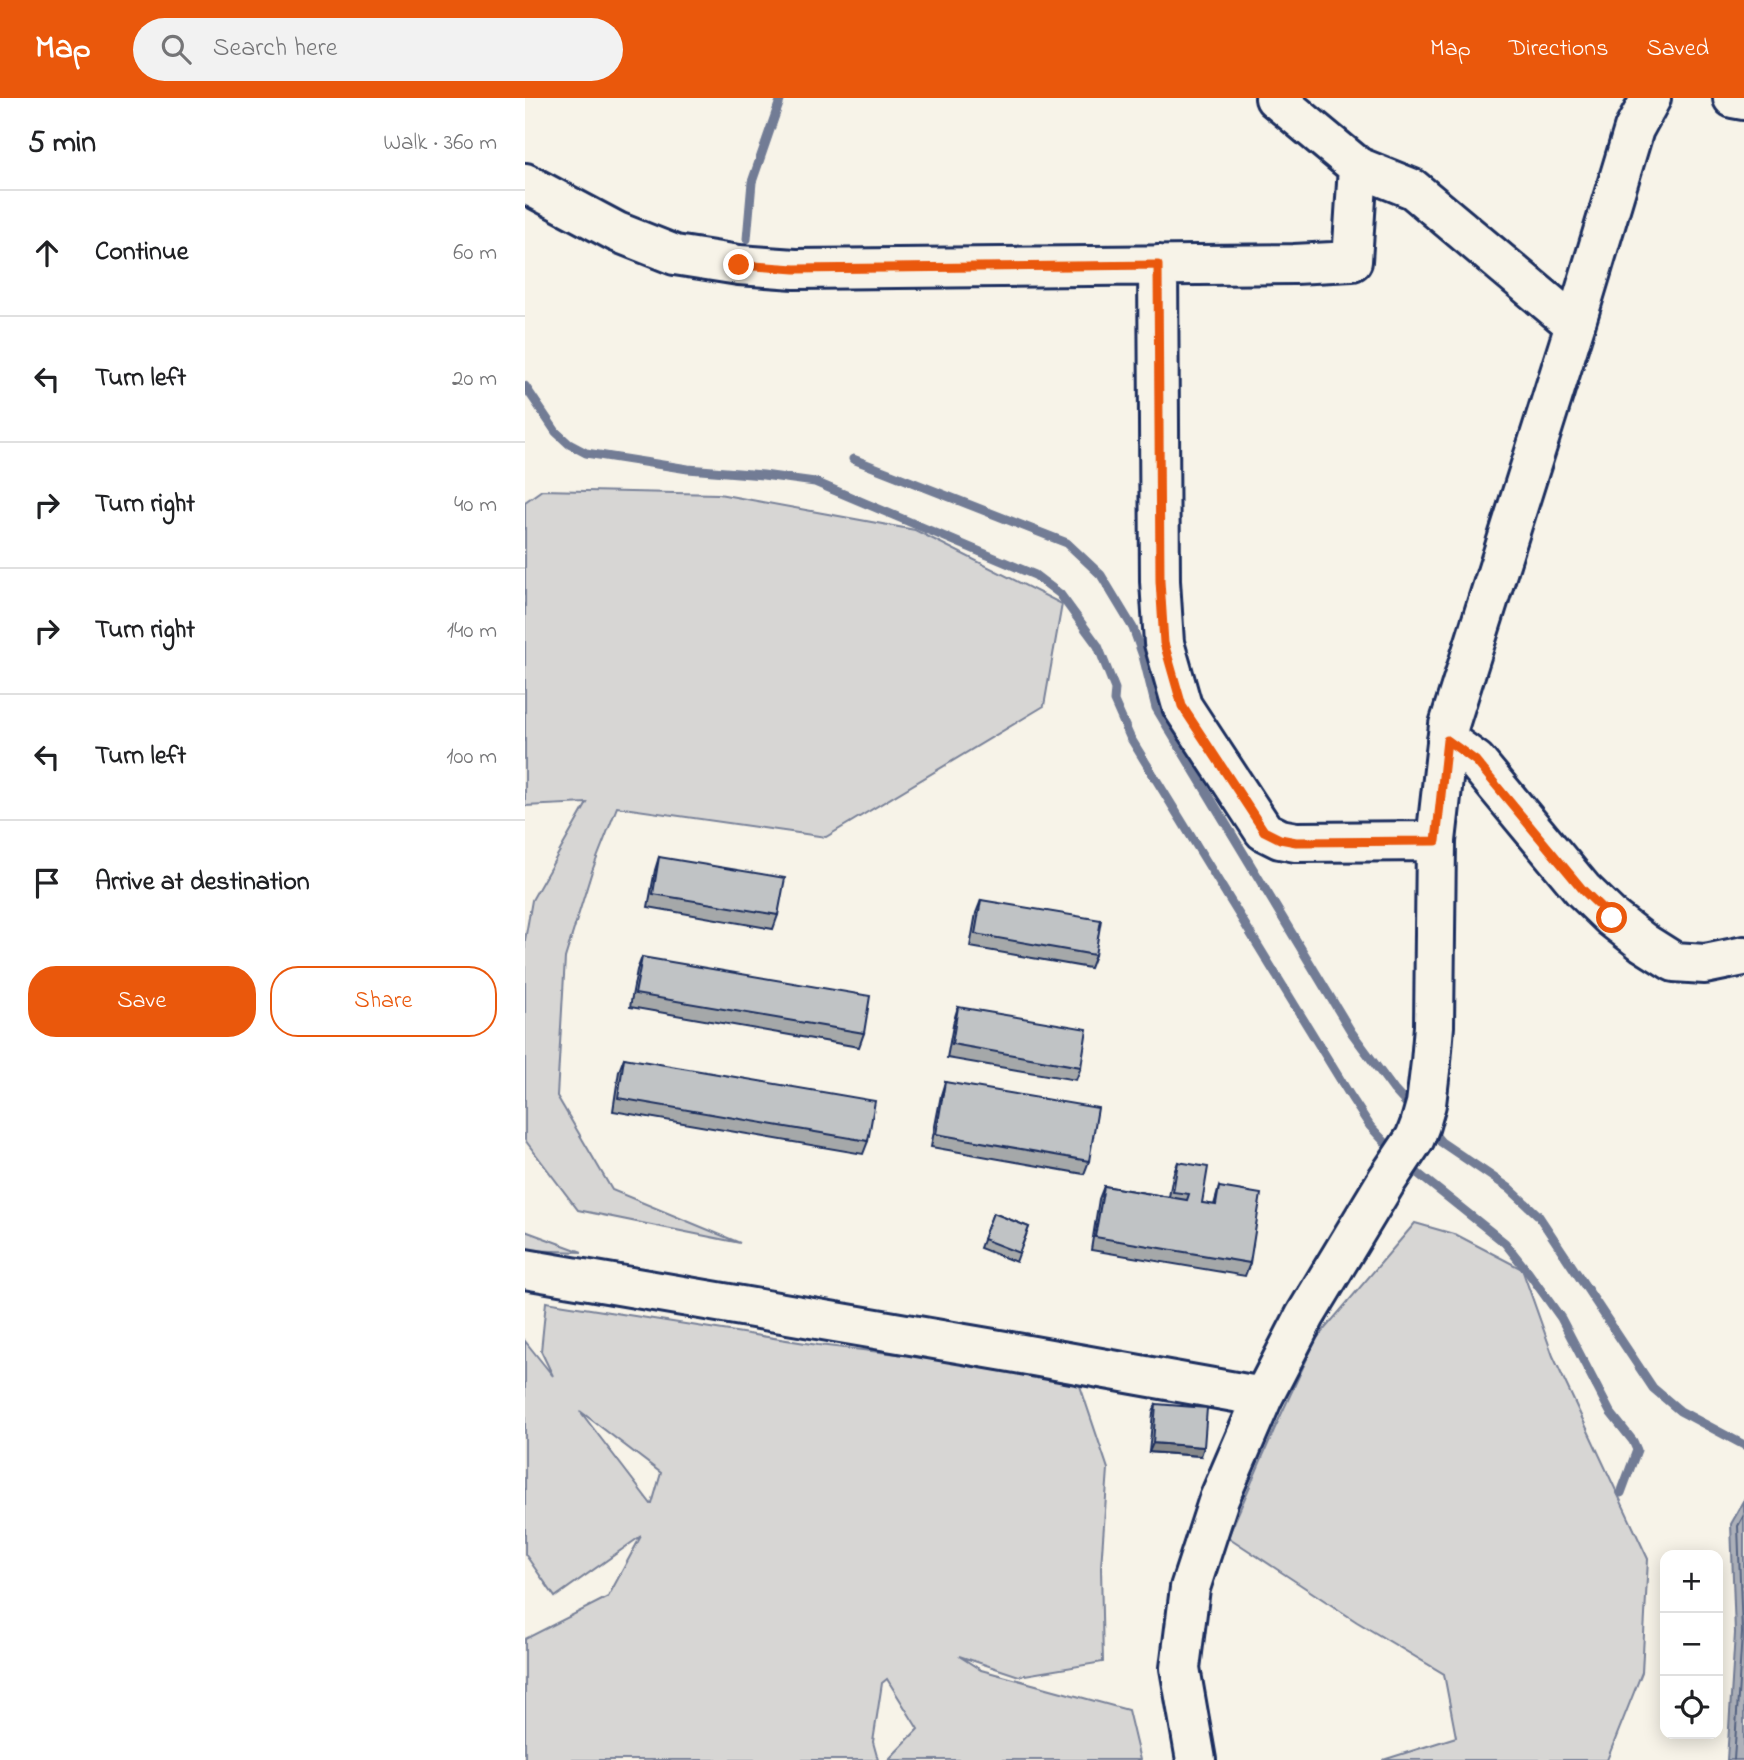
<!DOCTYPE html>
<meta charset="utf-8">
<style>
:root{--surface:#fff;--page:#f2f2f2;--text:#202124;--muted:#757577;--line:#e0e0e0;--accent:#ea580c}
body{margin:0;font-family:"Indie Flower",sans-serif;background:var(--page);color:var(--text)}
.controls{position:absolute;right:21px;bottom:21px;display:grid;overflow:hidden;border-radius:14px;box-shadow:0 4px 18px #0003}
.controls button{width:63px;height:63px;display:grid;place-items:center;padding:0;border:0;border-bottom:2px solid var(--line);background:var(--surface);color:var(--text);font:35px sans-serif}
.stop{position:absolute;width:21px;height:21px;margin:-16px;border:5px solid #ea580c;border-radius:50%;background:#fff}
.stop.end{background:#ea580c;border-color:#fff;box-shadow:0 2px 7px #0008}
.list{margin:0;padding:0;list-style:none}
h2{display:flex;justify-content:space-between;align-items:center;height:91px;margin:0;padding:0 28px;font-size:30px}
h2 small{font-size:23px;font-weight:400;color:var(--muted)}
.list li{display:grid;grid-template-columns:46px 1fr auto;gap:21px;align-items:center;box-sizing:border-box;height:126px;padding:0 28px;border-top:2px solid var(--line)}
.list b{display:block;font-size:26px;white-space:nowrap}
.list em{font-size:23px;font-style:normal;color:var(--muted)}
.actions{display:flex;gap:14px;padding:21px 28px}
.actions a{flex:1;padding:16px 0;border:2px solid var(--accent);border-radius:28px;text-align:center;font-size:24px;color:var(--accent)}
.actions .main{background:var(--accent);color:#fff}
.icon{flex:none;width:38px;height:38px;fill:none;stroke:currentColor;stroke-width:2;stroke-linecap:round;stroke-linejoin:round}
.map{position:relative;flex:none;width:1219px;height:1662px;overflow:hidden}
header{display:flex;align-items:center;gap:42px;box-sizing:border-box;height:98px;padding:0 35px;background:var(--accent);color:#fff}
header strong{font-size:33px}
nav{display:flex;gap:38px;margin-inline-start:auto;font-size:24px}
.search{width:490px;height:63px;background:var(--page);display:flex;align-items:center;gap:18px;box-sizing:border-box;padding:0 24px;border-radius:38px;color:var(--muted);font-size:26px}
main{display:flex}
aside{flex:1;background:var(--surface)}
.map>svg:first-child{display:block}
.green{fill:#d7d6d4;stroke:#798299;stroke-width:2;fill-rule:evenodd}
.water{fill:#acb0b9;stroke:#727c95;stroke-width:2}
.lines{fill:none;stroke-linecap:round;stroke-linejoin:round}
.shore{stroke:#556382;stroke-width:2}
.stream{stroke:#727c95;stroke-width:9}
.minor-casing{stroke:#1b2f5e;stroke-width:44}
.minor{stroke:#f7f3e8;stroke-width:38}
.wall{fill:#a5a8a9;stroke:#1b2f5e;stroke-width:2}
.shaded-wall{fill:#86888a;stroke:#1b2f5e;stroke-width:2}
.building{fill:#c0c3c5;stroke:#1b2f5e;stroke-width:2}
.route{stroke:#ea580c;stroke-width:9}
</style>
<header>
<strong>Map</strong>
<div class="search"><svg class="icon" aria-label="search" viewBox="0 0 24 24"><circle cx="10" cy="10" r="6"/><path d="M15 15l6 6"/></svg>Search here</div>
<nav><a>Map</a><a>Directions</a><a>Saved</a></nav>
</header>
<main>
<aside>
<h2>5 min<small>Walk · 360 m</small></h2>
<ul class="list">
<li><svg class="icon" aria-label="ahead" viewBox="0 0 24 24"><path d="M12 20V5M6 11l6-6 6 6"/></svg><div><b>Continue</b></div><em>60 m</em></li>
<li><svg class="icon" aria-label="left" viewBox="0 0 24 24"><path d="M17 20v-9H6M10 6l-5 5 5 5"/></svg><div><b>Turn left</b></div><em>20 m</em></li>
<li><svg class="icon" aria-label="right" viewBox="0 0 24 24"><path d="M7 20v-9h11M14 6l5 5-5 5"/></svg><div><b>Turn right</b></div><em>40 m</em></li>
<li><svg class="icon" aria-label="right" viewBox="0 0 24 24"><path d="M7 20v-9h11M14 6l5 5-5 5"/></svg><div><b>Turn right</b></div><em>140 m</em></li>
<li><svg class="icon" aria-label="left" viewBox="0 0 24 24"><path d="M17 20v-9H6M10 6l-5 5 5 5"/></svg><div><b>Turn left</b></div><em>100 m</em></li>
<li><svg class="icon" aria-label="arrive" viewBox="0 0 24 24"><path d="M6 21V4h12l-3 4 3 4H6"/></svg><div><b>Arrive at destination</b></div></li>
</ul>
<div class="actions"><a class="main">Save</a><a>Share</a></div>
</aside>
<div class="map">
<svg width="1219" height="1662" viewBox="0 0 1219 1662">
<rect width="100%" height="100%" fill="#f7f3e8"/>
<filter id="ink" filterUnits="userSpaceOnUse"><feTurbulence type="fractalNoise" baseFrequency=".0143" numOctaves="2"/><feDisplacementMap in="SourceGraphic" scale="14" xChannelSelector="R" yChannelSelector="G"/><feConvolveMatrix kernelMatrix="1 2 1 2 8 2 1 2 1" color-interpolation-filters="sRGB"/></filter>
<g filter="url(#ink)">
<path class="green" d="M17,392L194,396L390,432L537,506L519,608L301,739L92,709L67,773L40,860L32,998L87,1092L215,1145L53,1112L0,1042V842L7,802L62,705L0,708V404Z
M890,1125L932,1137L997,1171L1028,1258L1123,1461L1117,1574L1082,1662H858L931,1639L919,1576L832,1524L703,1439L749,1332L791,1241Z
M0,1133L57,1154L0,1152Z
M21,1204L293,1247L551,1276L583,1371L576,1469L578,1564L494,1578L434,1558L456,1572L603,1612L615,1662H363L393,1631L362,1581L357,1585L348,1644L353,1662H0V1541L83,1499L116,1438L30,1499L0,1456V1243L28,1278L16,1253ZM55,1313L136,1375L127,1406H126Z"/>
<path class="water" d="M1219,1403V1662H1202L1210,1535L1206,1426Z"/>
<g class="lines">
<path class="shore" d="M1209,1662L1217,1535L1213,1428L1219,1417"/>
<path class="stream" d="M222,141L227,84L256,0
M0,288L31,334L44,346L61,355L163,371L238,377L290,384L510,477L535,496L573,548L590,591L589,603L605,639L826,999L845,1028L869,1054
M328,361L542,445L576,477L608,530L618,558L631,610L827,935L869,992L888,1013
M905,1031L916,1044L984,1090L1013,1117L1128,1290L1155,1313L1219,1347
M881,1066L980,1145L1003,1174L1036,1220L1085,1314L1108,1343L1112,1352L1096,1395"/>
<g class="minor-casing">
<path id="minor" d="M750,0L833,69L888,91L1050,227
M1208,0L1219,2
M0,85L92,134L150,157L214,167L270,171L769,166L827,163L833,69
M633,167L635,483L639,545L657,608L739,733L755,741L771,744L911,743
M922,642L951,663L1058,792L1087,820L1119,845L1149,864L1180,866L1219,858
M0,1171L480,1253L738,1299
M671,1662L655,1570L665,1490L694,1401L738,1299L780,1218L862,1082L890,1040L895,1027L901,1006L906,964L909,928L911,743L924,627L1050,227L1109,31L1126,0"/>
</g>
<use href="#minor" class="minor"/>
</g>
<path class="wall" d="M134,759L253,817L248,831L123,809L130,772Z
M456,802L570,857L565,870L445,849L451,815Z
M117,859L339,935L334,949L105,909L112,872Z
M433,909L556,969L551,982L422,960L429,922Z
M99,960L343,1043L338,1056L88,1013L94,973Z
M420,984L564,1063L559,1076L406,1049L416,997Z
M653,1064L677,1105L689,1107L694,1089L725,1165L720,1178L566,1152L574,1101L579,1088L644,1099L648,1077Z
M468,1115L504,1129L491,1164L455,1150Z
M631,1306L676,1358L624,1354L628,1315Z"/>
<path class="shaded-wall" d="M628,1345L679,1349L676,1358L624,1354Z"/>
<path class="building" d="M134,759L260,780L253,817L128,796Z
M456,802L576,822L570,857L450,836Z
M117,859L345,898L339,935L110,896Z
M433,909L562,931L556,969L427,946Z
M99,960L350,1003L343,1043L93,1000Z
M420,984L573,1010L564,1063L411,1036Z
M653,1064L683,1069L677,1105L691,1107L694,1089L736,1096L725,1165L570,1139L579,1088L662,1102L664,1096L648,1094Z
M468,1115L504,1129L494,1155L458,1141Z
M631,1306L682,1310L679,1349L628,1345Z"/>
</g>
<g class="lines" filter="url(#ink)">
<path class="route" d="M214,167L270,171L633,167L635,483L639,545L657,608L739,733L755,741L771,744L911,743L922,642L951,663L1058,792L1087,820"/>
</g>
</svg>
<div class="controls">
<button>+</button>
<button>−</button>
<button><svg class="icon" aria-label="locate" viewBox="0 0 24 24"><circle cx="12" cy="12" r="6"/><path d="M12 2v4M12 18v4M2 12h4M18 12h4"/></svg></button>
</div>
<div class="stop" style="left:1087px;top:820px"></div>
<div class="stop end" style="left:214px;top:167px"></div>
</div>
</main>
